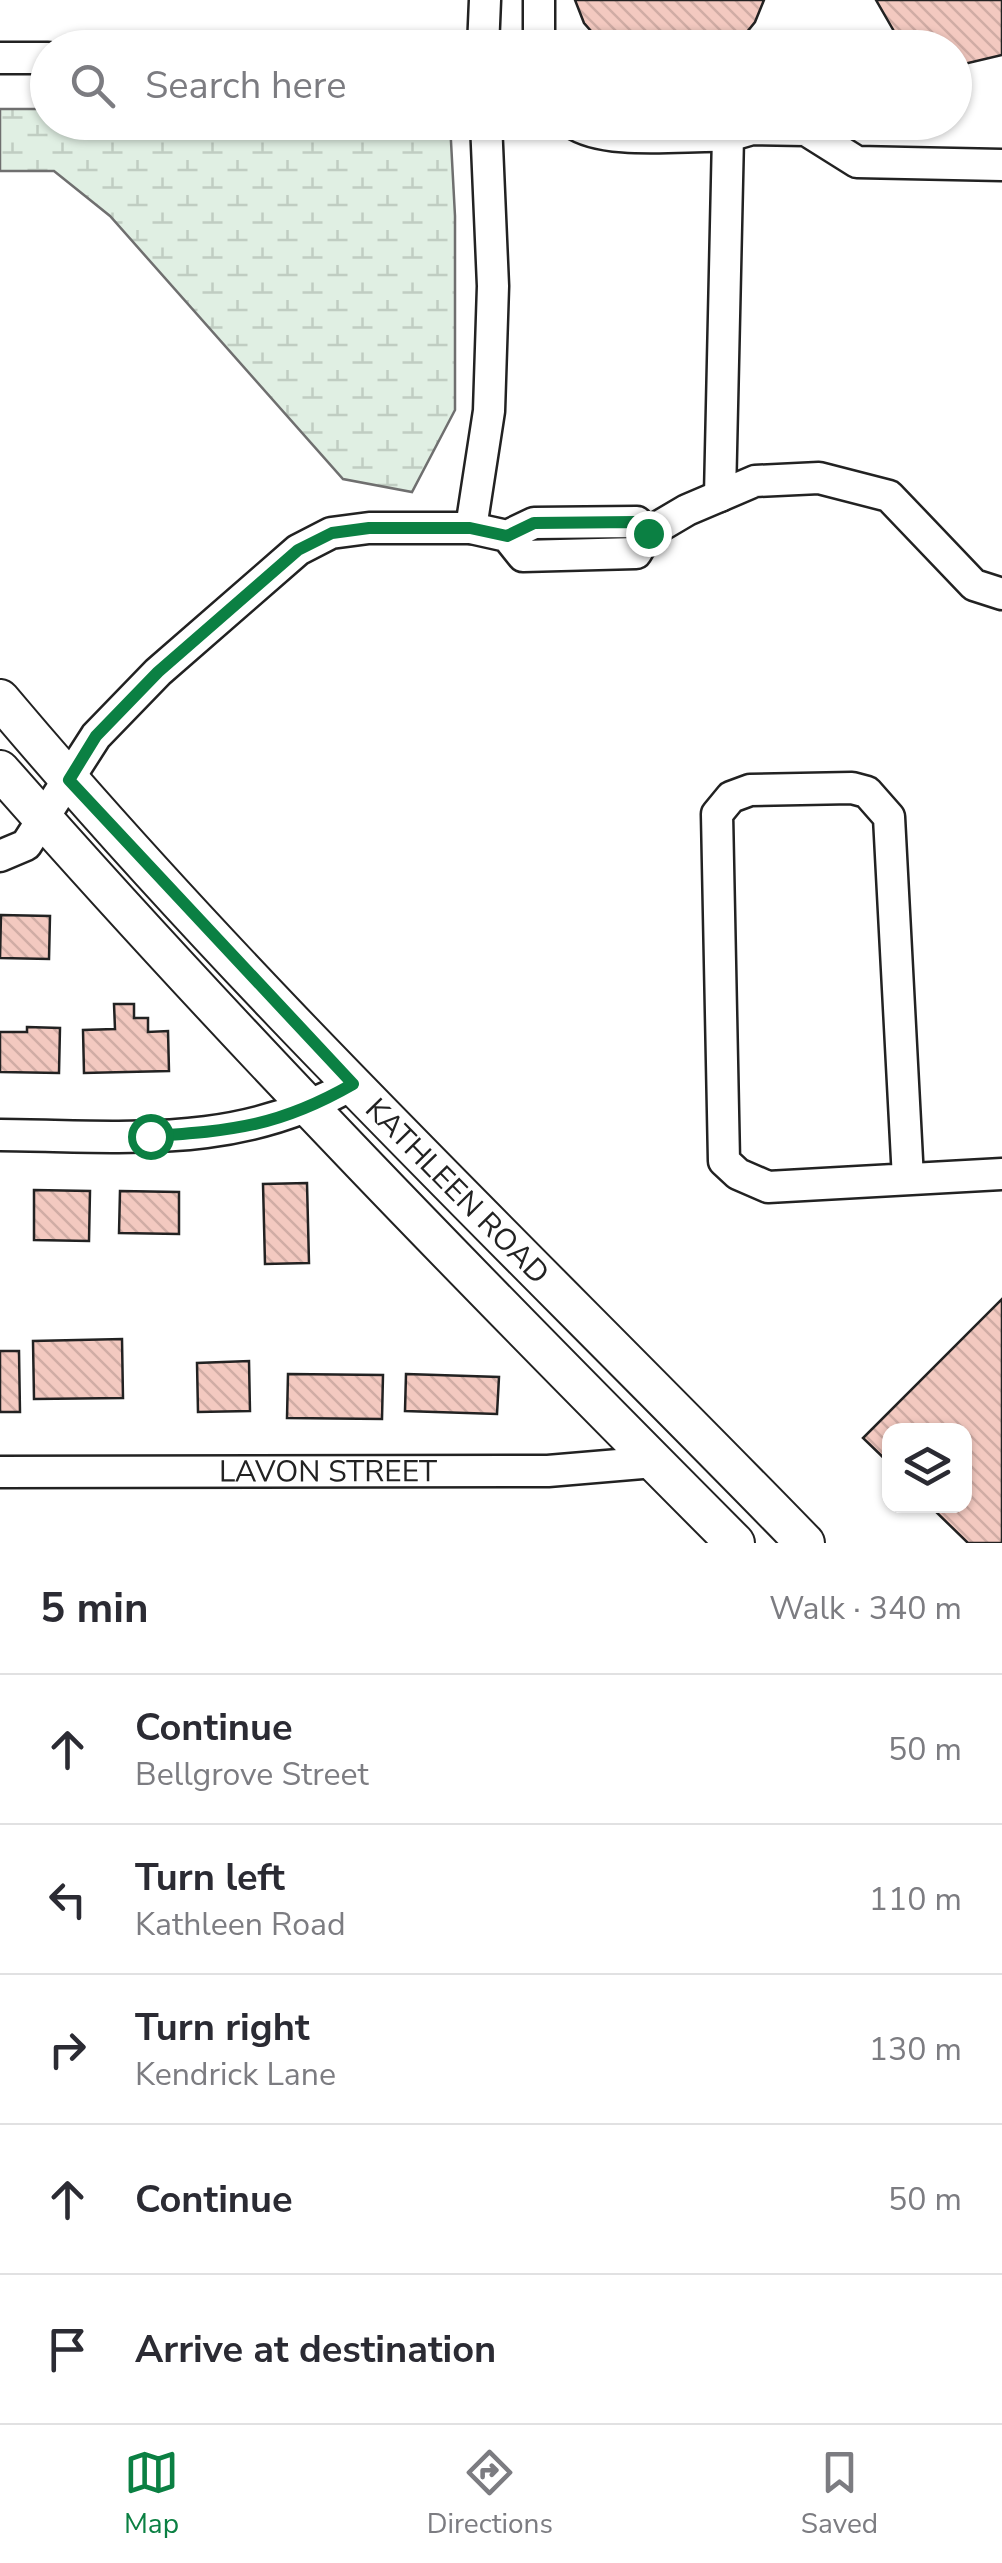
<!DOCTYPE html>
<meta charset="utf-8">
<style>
:root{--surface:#fff;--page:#f2f2f3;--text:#2b2b33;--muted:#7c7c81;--line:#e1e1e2;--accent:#0b8043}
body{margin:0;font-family:"Nunito Sans",sans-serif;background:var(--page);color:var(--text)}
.controls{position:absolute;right:30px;bottom:30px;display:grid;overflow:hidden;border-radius:20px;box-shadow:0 2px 8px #0004}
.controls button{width:90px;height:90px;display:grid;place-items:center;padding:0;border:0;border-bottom:2px solid var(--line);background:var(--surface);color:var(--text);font:50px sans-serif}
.stop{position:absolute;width:30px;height:30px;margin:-22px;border:8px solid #0b8043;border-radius:50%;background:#fff}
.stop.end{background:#0b8043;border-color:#fff;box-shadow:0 2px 10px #0008}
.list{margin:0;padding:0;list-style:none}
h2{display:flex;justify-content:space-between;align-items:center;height:130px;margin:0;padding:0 40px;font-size:42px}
h2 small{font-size:32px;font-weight:400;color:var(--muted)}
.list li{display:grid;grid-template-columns:65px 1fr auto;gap:30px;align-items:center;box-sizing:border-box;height:150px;padding:0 40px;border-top:2px solid var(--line)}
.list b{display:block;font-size:38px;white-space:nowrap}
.list p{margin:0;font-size:32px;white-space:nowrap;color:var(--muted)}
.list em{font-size:32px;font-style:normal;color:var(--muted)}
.icon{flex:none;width:55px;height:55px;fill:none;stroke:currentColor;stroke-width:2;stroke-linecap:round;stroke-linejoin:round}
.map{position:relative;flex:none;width:1002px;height:1543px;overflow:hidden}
.search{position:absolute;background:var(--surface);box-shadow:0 2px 8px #0004;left:30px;right:30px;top:30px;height:110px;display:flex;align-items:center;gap:25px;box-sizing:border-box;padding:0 35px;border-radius:55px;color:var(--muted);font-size:38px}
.sheet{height:880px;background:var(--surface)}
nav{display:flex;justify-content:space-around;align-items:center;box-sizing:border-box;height:140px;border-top:2px solid var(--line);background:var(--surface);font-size:28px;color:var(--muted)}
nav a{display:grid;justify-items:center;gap:5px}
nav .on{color:var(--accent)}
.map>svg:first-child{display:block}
.wetland{fill:url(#wetland-marsh);stroke:#6f6f6f;stroke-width:2.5}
.building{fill:url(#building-back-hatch);stroke:#222;stroke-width:2.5}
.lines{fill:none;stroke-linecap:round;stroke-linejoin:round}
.minor-casing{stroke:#222;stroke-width:35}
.major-casing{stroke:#222;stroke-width:42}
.minor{stroke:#fff;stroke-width:30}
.major{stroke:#fff;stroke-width:38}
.route{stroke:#0b8043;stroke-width:12}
.labels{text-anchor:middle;stroke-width:8;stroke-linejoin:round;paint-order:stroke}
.street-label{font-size:30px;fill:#222;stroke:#fff}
</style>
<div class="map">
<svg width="1002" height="1543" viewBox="0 0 1002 1543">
<defs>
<pattern id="wetland-marsh" width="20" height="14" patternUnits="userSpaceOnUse" patternTransform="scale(2.5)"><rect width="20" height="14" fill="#e0efe3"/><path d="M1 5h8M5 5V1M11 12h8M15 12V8" fill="none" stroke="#c0cdc2"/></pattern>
<pattern id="building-back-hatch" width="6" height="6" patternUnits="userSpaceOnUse" patternTransform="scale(2.5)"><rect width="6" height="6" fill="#f3c9c0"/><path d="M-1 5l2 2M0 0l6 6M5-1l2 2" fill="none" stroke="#d0aca5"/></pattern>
</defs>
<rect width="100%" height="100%" fill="#fff"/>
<path class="wetland" d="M0,109H47L48,122L450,123L455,216V410L412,492L343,479L110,216L54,171H0Z"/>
<path class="building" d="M575,0H764L755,22L734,48H606L584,23Z
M876,0H1002V55L964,64L954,62V48H913L895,33Z
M1,915L50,916L49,959L0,958Z
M114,1004H134V1018H148V1032L168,1031L169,1071L84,1073L83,1030L115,1029Z
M27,1027L60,1028L59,1073L0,1072V1032H27Z
M307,1183L309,1263L265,1264L263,1184Z
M34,1190L90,1191L89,1241L34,1240Z
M120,1191L179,1192V1234L119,1233Z
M1002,1299V1543H968L930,1506H964V1430H890V1464L863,1438Z
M122,1339L123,1398L34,1399L33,1341Z
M0,1351H19L20,1412H0Z
M249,1361L250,1411L198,1412L197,1363Z
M288,1374L383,1375L382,1419L287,1418Z
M406,1374L499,1377L497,1414L405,1411Z"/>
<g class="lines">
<g class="minor-casing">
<g id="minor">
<path d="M539,0V48"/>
<path d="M483,48L485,0"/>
<path d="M0,58H48"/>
<path d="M572,122C605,146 686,134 728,136"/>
<path d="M720,496L728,136L752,129L806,130L857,162L1002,165"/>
<path d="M471,528L489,411L493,286L486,122"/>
<path d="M648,533L687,510L755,481L819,478L889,496L974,585L1002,594"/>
<path d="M0,856L26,845L96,736L158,672L298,550L331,533L369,528H471L507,536L534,523L637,522L648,533L636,553L523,556L507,536"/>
<path d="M0,1135C128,1136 237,1150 353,1084"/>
<path d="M908,1179L889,817L867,792L852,788L750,790L731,797L717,814L724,1161L738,1174L768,1187L1002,1174"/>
<path id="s1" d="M0,1472L548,1471L654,1462"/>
</g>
</g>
<g class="major-casing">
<g id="major">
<path id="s2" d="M0,699C251,997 534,1264 805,1543"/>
<path d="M0,770C235,1037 484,1291 735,1543"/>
</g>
</g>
<use href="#minor" class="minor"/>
<use href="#major" class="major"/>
</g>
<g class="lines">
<path class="route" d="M150,1136C233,1131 280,1126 353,1084L69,780L96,736L158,672L298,550L332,533L369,528H470L507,536L534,523L636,522L648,533"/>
</g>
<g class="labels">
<g class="street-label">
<text dy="10" stroke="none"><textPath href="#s2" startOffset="672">KATHLEEN ROAD</textPath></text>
<text dy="10" stroke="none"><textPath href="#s1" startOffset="328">LAVON STREET</textPath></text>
</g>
</g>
</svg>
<div class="controls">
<button><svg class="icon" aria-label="layers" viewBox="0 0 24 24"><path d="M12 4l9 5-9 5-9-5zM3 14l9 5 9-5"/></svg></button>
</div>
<div class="stop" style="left:150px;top:1136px"></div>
<div class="stop end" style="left:648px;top:533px"></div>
<div class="search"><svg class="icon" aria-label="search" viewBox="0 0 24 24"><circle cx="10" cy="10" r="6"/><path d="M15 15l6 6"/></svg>Search here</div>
</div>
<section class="sheet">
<h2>5 min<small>Walk · 340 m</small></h2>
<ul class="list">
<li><svg class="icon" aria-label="ahead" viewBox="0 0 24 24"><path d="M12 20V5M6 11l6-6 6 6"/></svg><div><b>Continue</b><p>Bellgrove Street</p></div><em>50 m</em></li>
<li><svg class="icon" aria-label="left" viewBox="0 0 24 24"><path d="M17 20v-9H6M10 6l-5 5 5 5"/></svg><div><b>Turn left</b><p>Kathleen Road</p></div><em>110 m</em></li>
<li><svg class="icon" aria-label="right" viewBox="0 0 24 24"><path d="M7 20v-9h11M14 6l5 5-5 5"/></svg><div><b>Turn right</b><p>Kendrick Lane</p></div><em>130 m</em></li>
<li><svg class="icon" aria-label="ahead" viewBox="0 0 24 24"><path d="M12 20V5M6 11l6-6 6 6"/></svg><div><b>Continue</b></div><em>50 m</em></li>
<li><svg class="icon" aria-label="arrive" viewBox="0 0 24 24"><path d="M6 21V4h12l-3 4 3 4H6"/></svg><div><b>Arrive at destination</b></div></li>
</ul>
</section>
<nav>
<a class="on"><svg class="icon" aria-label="map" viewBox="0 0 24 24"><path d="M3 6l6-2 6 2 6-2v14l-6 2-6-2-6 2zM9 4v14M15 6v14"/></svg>Map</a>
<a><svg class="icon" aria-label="directions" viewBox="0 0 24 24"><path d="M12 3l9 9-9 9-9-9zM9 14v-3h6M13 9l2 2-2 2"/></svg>Directions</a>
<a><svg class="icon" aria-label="saved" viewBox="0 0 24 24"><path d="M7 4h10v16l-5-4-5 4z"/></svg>Saved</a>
</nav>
